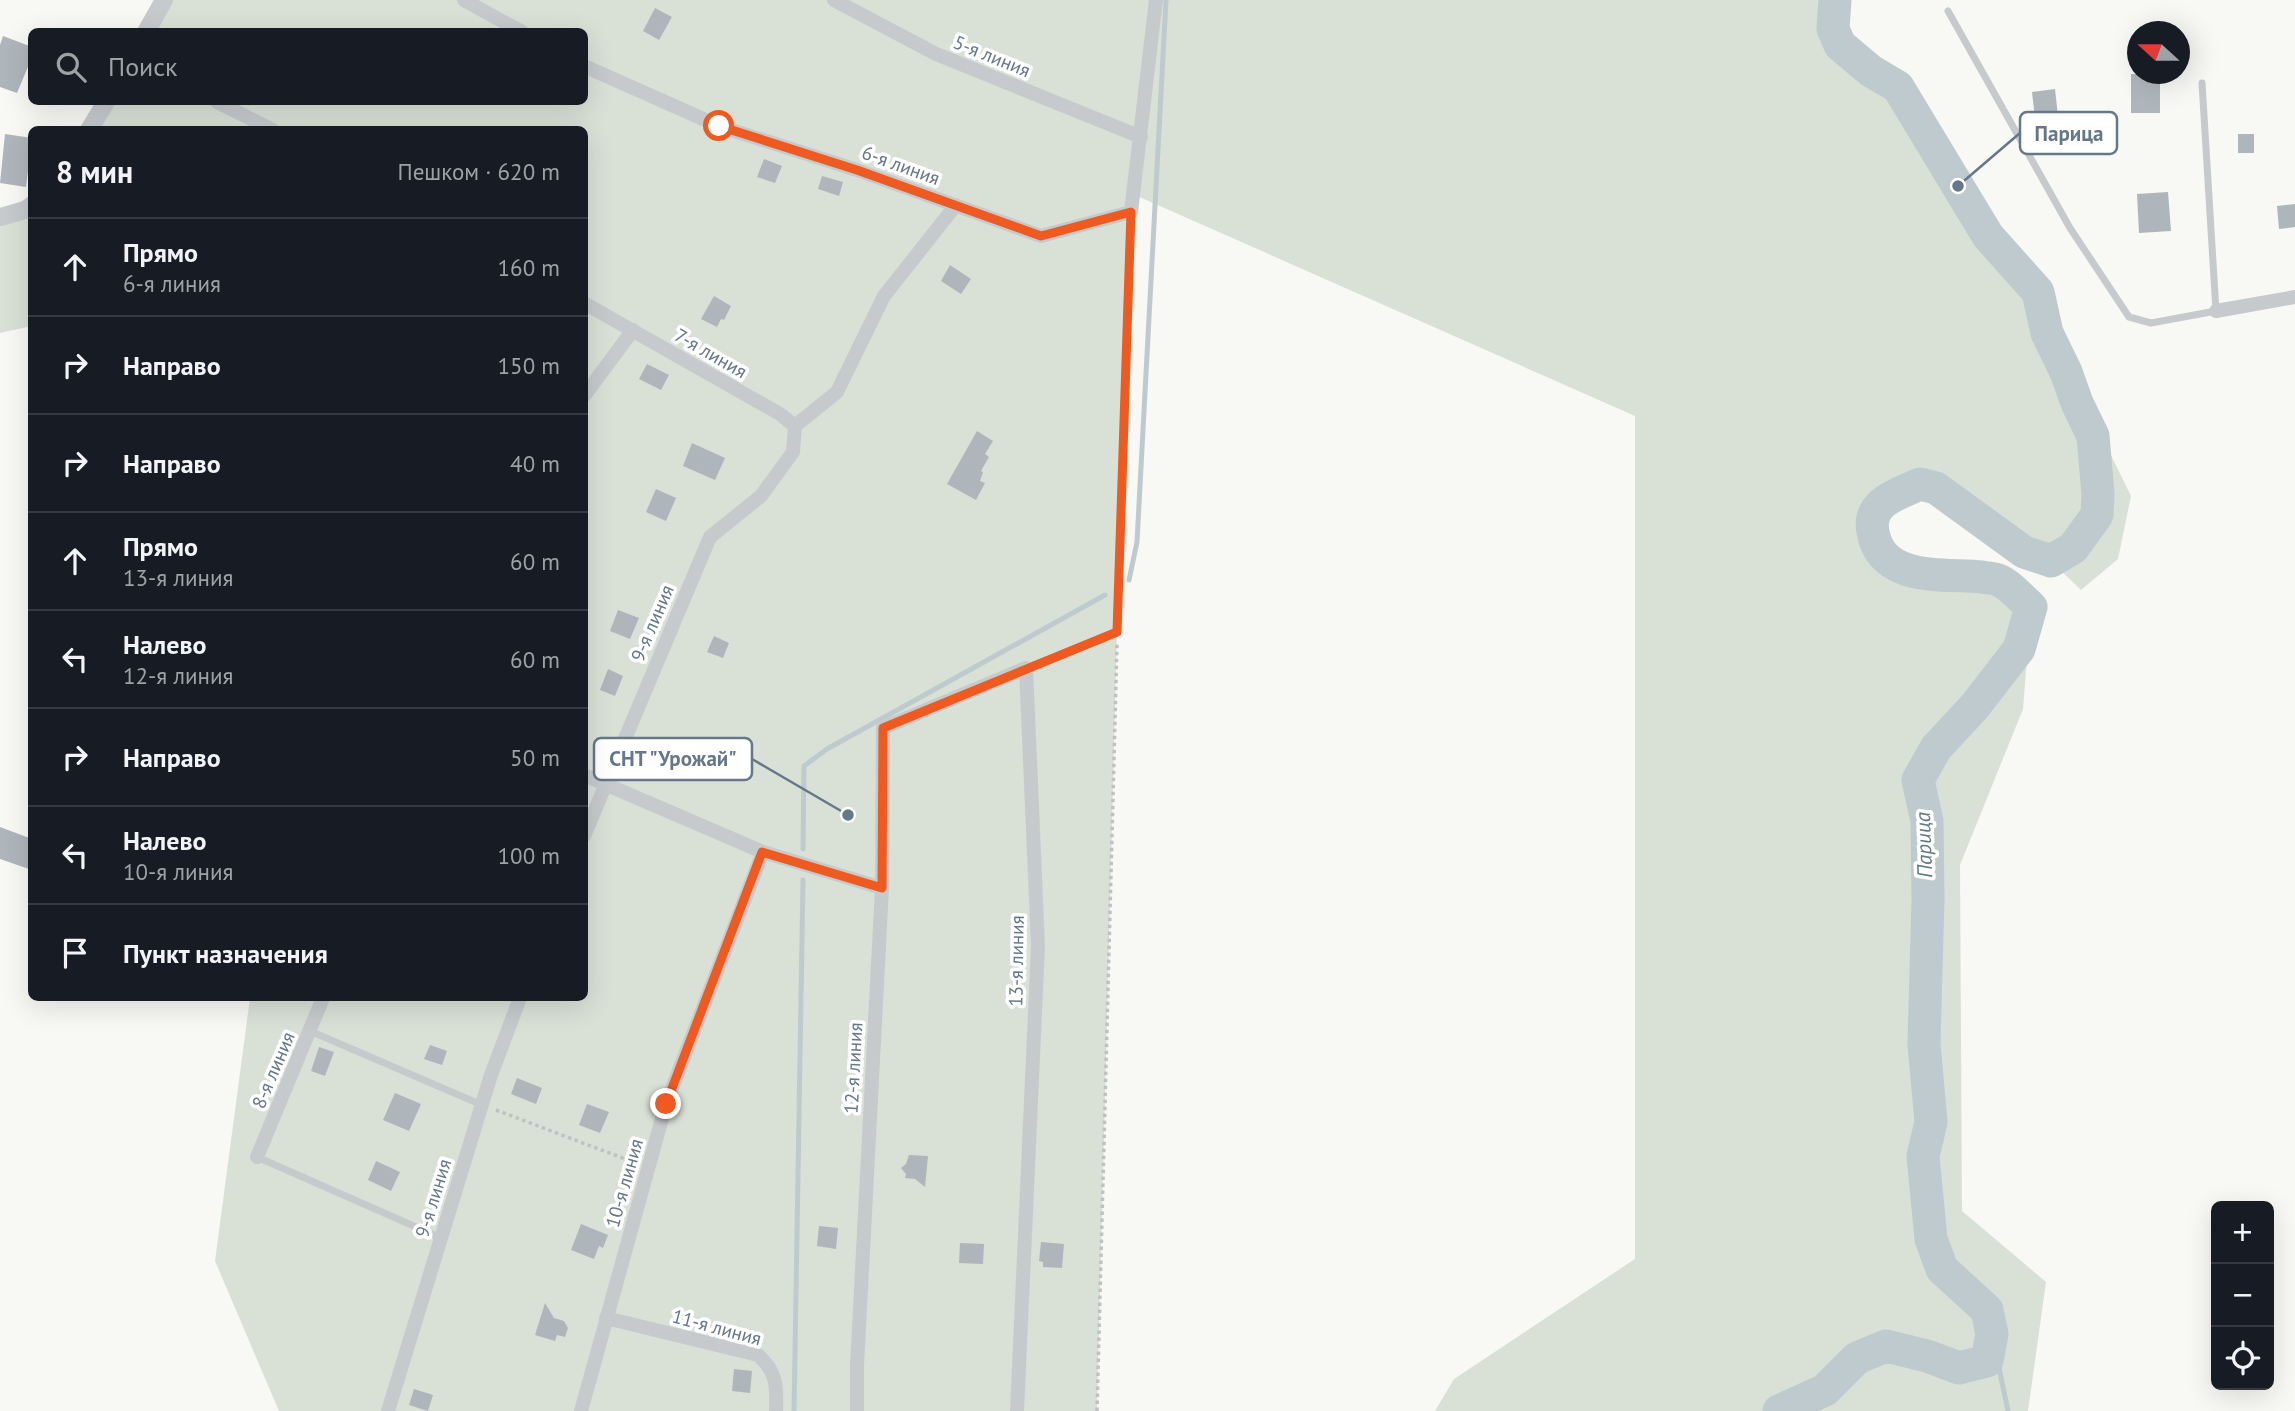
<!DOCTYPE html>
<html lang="ru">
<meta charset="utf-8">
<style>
:root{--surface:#171b24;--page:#242831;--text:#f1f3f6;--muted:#9ea1a6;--line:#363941}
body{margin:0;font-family:"PT Sans",sans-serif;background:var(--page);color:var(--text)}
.controls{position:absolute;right:21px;bottom:21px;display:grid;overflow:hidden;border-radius:10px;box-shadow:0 7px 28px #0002}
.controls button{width:63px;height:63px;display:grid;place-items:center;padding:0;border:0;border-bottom:2px solid var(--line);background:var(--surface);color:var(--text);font:35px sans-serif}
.compass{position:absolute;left:2127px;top:21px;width:63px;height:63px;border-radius:50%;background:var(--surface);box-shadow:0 7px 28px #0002;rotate:291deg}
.stop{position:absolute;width:21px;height:21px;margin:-16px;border:5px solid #ee5a1f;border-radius:50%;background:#fff}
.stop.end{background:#ee5a1f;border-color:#fff;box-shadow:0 2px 7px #0008}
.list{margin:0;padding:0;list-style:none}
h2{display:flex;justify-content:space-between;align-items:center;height:91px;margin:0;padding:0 28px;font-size:30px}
h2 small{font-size:23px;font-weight:400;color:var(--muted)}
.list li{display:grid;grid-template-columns:46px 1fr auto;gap:21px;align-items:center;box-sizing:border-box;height:98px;padding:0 28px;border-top:2px solid var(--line)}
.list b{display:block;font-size:26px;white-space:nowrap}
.list p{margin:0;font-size:23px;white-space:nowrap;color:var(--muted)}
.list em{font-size:23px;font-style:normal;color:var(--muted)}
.icon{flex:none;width:38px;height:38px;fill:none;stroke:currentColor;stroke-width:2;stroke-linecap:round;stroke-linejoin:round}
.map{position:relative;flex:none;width:2295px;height:1411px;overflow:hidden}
.search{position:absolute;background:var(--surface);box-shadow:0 7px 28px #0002;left:28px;top:28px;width:560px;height:77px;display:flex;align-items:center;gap:18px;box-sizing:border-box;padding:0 24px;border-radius:10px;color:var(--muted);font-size:26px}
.panel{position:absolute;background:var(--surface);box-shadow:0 7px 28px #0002;left:28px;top:126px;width:560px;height:875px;border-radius:10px}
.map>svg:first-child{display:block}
.green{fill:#d9e0d6}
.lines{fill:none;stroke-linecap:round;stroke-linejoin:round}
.stream{stroke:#bfcacf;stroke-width:5}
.river{stroke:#bfcacf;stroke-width:33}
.building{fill:#aeb6bc}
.path{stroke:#bfc2c4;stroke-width:3.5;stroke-dasharray:3.5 3.5;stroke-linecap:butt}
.service{stroke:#c6cacd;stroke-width:7}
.minor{stroke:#c6cacd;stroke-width:14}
.tertiary{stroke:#c6cacd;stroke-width:18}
.route{stroke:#ee5a1f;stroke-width:9}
.labels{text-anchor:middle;stroke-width:7;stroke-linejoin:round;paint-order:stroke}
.street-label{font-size:19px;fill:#657788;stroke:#fff}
.water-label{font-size:21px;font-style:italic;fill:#617883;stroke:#fff}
.leader{fill:none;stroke:#657788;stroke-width:2.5}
.callout-dot{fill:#657788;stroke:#fff;stroke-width:2.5}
.callout{fill:#fff;stroke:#657788;stroke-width:2.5}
.callout-label{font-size:21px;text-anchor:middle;font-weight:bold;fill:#657788}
</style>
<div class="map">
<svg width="2295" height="1411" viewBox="0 0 2295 1411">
<rect width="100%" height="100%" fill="#f8f8f5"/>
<path class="green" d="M164,0H1835L1833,29L1840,45L1871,71L1898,87L1988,236L2038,292L2047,333L2066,372L2085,402L2131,496L2118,559L2081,590L2051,561L2024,552L1936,488L1920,484L1895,496L1875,509L1871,519L1873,536L1885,557L1900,567L1931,575L1998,580L2031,607L2023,709L1960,865L1962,1211L2046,1282L2028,1411H1435L1454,1379L1635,1259V416L1135,195L1131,212L1117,632L1097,1411H279L215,1261L250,998H584V130H89L106,102H584V32L146,31Z
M31,205V326L0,333V217Z"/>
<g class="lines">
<path class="stream" d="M1129,580L1137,542L1166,0
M803,849L804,766L827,749L1105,595
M1992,1334L2008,1411
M794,1411L803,880"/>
<path class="river" d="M1779,1411L1825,1390L1857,1358L1886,1346L1927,1356L1959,1368L1987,1361L1992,1334L1987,1310L1942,1269L1931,1239L1923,1156L1931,1122L1924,1044L1928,899L1927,821L1918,780L1936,748L1975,706L2019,649L2031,607C2022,599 2009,584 1998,580C1994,578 1986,578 1982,577C1944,573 1882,583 1873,532C1867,502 1898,494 1920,484L1936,488L2024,552L2051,561L2073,548L2097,515L2098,494L2093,436L2077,403L2066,372L2047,333L2038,292L1988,236L1898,87L1871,71L1840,45L1833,29L1835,0"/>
</g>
<path class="building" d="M655,8L672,17L659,40L643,31Z
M3,36L32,47V57L17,93L0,87V45Z
M2131,74H2160V113H2131Z
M2055,89L2060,134L2037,136L2032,92Z
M5,134L32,138L26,187L0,183Z
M2238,134H2254V153H2238Z
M764,159L782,166L775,183L757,177Z
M822,176L843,182L839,196L818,189Z
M2168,192L2171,231L2139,233L2137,194Z
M2295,204V227L2279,229L2277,206Z
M950,265L971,279L961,294L941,281Z
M714,296L731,306L724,320L721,319L717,327L701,319Z
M647,364L669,375L661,390L639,379Z
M977,431L993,441L985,454L989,457L981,471L983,472L980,481L985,483L976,500L947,484Z
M692,443L725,458L715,480L683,466Z
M656,489L676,498L666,521L646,512Z
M618,610L639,618L630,639L610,631Z
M714,636L729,643L723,658L707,652Z
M608,669L623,676L615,696L600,690Z
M0,827L32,839V870L0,859Z
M430,1045L447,1051L442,1065L424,1059Z
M319,1047L334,1052L325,1076L311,1071Z
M517,1078L542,1088L536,1104L511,1094Z
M395,1093L421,1104L409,1131L383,1120Z
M587,1104L609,1112L600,1133L579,1125Z
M909,1155L928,1156L925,1187L915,1179L905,1178L906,1174L901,1168L906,1164Z
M376,1161L400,1172L391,1191L368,1180Z
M581,1224L608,1235L603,1248L599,1246L594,1259L571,1250Z
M819,1226L838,1228L836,1249L817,1246Z
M1041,1242L1064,1244L1062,1268L1043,1267V1262L1039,1261Z
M960,1243L984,1244L983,1264L959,1263Z
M545,1303L554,1318L564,1321L568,1328L565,1337L557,1335L555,1341L535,1335Z
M734,1369L752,1371L750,1393L732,1391Z
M414,1389L433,1395L428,1411L409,1405Z"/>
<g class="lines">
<path class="path" d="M1117,622L1130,227
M496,1110L633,1162
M1097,1411L1117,643"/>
<path class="service" d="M1948,11L2070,228L2129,317L2151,323L2216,311L2202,83
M1026,668L1117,632
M310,1031L482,1105
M257,1157L441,1238"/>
<path class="minor" d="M464,0L522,32
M834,0L936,54L1141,137
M584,66L719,126L857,170L1041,236L1131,212L1156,0
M217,102L273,130
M584,303L780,414L795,426L793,452L761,496L710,537L584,836
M2216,311L2295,297
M584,396L633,330
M795,426L837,392L884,296L956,205
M584,775L763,852L882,888
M257,1157L323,998
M606,1318L758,1355C777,1372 777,1387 776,1411
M388,1411L491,1075L520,998
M581,1411L666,1104L763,852
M857,1411V1366L882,888L883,728L1026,668L1038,946L1017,1411"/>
<path class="tertiary" d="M146,32L164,0
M89,130L106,102
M0,217L25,210L32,205"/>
</g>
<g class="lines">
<path class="route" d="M666,1104L762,852L882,888L883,728L1117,632L1131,212L1041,236L857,170L719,126"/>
</g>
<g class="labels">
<g class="street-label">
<text transform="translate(992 56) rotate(22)" y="7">5-я линия</text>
<text transform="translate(901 165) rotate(20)" y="7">6-я линия</text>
<text transform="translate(711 353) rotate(30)" y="7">7-я линия</text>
<text transform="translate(652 623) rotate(-67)" y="7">9-я линия</text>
<text transform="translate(1016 961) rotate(-89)" y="7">13-я линия</text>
<text transform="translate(853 1068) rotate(-87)" y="7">12-я линия</text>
<text transform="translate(273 1070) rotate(-67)" y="7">8-я линия</text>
<text transform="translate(624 1183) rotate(-74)" y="7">10-я линия</text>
<text transform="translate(433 1198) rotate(-73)" y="7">9-я линия</text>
<text transform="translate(717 1327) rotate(15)" y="7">11-я линия</text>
</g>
<g class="water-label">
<text transform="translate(1924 845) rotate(-92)" y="7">Парица</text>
</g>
</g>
<path class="leader" d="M1958 186L2020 133M848 815L752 759"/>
<g class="callout-dot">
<circle cx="1958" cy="186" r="7"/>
<circle cx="848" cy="815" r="7"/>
</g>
<g class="callout">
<rect x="2020" y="112" width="97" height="42" rx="7"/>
<rect x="594" y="738" width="158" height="42" rx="7"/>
</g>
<g class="callout-label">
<text x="2069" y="141">Парица</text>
<text x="673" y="766">СНТ "Урожай"</text>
</g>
</svg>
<div class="controls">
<button>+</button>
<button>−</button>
<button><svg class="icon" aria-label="locate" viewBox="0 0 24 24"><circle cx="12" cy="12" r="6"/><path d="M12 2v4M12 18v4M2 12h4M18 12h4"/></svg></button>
</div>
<svg class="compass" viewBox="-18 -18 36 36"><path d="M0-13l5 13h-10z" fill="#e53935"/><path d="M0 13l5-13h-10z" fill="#9ea1a6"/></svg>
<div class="stop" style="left:719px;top:126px"></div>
<div class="stop end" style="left:666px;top:1104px"></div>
<div class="search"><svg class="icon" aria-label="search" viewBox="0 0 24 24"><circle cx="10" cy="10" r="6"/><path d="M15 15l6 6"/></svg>Поиск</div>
<section class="panel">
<h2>8 мин<small>Пешком · 620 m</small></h2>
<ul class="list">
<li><svg class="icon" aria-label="ahead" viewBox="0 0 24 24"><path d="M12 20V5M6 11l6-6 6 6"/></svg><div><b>Прямо</b><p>6-я линия</p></div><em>160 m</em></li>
<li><svg class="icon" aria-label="right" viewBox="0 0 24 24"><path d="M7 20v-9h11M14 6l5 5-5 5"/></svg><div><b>Направо</b></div><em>150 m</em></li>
<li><svg class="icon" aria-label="right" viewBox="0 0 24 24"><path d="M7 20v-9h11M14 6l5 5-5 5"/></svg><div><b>Направо</b></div><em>40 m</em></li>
<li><svg class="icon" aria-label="ahead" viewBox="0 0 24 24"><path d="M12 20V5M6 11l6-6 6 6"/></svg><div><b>Прямо</b><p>13-я линия</p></div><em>60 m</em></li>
<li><svg class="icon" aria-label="left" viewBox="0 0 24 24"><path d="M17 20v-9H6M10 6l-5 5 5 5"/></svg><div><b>Налево</b><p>12-я линия</p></div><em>60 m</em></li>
<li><svg class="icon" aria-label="right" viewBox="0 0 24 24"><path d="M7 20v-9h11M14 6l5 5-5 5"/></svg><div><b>Направо</b></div><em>50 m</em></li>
<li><svg class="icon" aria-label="left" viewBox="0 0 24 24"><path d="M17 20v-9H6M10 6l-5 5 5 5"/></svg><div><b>Налево</b><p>10-я линия</p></div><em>100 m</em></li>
<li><svg class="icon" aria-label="arrive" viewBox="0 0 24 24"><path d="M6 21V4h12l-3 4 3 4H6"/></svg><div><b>Пункт назначения</b></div></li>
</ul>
</section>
</div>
